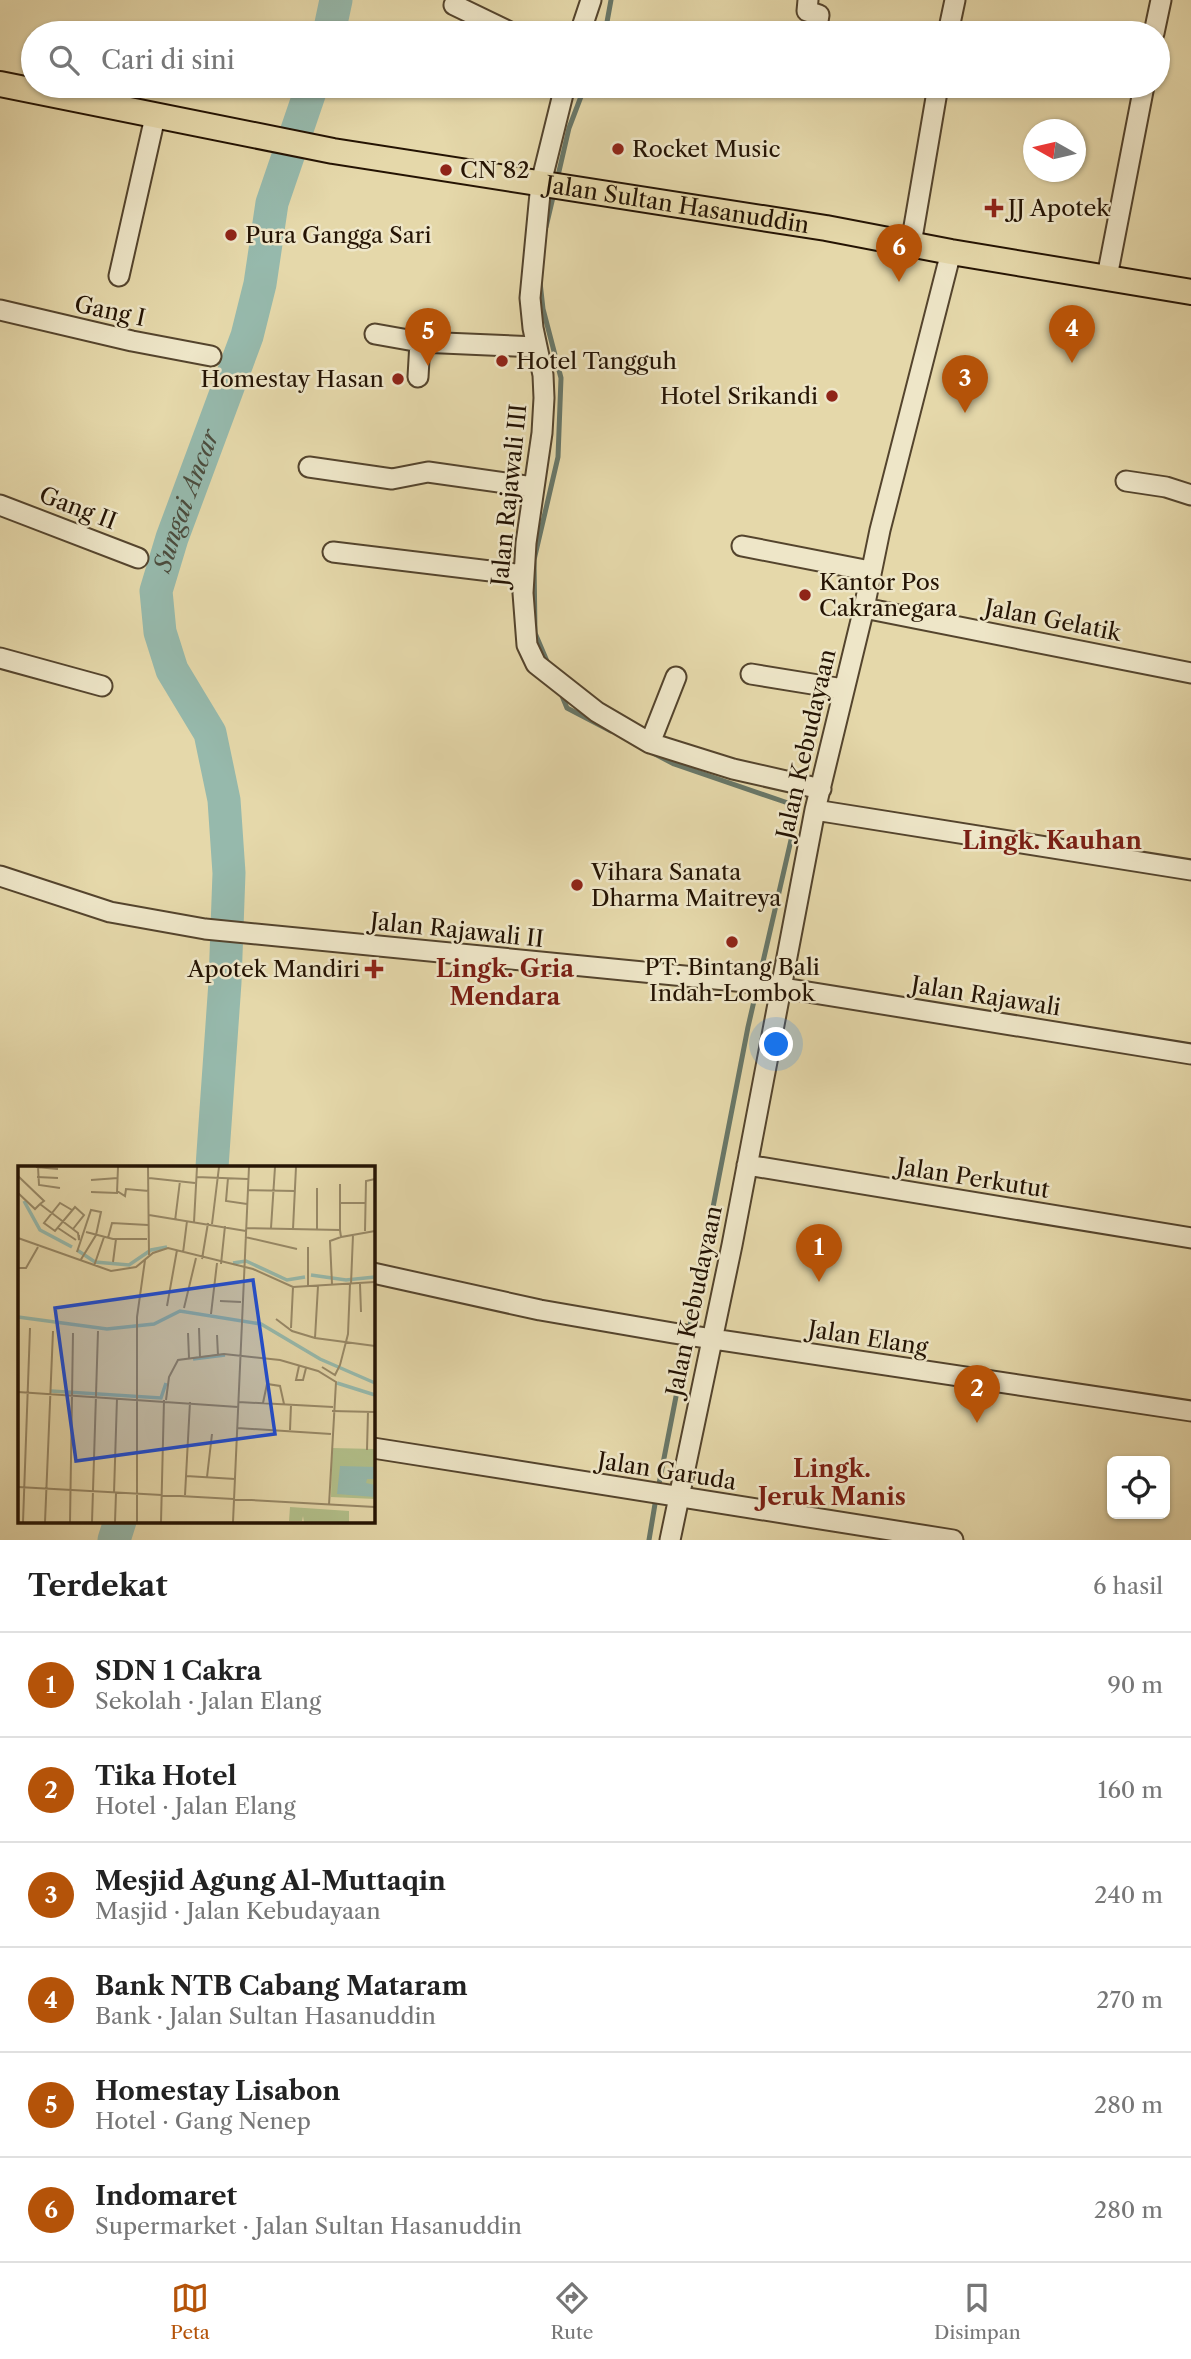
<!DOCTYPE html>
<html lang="id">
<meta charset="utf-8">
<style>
:root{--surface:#fff;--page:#f6f6f6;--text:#222;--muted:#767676;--line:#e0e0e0;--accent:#b45309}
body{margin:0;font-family:"Libre Caslon Text",serif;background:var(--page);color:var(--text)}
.controls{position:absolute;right:21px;bottom:21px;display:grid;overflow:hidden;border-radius:10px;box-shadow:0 2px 5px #0004}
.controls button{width:63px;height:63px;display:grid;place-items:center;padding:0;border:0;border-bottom:2px solid var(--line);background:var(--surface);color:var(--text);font:35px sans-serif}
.compass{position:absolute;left:1023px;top:119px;width:63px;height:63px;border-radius:50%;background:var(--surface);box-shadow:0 2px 5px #0004;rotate:278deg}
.you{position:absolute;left:777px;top:1045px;width:24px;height:24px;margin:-18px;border:5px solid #fff;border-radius:50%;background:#1a73e8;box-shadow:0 0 0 10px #1a73e833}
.badge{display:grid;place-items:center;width:46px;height:46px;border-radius:50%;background:var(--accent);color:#fff;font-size:23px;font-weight:700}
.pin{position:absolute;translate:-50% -58px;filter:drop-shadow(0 2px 4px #0008)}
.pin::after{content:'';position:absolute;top:37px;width:24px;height:21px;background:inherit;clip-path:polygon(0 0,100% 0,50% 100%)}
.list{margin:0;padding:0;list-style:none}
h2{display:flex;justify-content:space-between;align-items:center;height:91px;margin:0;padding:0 28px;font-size:30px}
h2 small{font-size:23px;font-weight:400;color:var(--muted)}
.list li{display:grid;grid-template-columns:46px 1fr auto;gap:21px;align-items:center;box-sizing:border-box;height:105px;padding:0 28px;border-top:2px solid var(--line)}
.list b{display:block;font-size:26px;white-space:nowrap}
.list p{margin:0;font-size:23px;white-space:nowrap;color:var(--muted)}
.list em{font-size:23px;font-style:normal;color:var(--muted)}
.icon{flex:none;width:38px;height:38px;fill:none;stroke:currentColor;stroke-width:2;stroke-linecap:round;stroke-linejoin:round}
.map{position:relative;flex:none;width:1191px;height:1540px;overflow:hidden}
.search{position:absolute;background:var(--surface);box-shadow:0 2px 5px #0004;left:21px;right:21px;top:21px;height:77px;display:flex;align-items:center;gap:18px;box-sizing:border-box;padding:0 24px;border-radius:38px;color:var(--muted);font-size:26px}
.sheet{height:721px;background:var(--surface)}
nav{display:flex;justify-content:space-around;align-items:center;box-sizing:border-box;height:98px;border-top:2px solid var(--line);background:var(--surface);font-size:19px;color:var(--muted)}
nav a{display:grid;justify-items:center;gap:4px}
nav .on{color:var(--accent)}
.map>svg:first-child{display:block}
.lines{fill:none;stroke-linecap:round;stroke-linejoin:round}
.stream{stroke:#687768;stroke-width:5}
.river{stroke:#96b9ac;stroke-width:33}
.minor-casing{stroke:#54442d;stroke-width:23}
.major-casing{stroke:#241303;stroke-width:28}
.minor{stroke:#eee6c8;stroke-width:19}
.major{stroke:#e5d8aa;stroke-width:24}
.poi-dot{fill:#8f2418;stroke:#eee6c8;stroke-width:2.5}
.labels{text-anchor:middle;stroke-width:5;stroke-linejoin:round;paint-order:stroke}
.poi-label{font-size:23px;fill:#241303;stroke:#eee6c8;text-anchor:start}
.street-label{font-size:23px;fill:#241303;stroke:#eee6c8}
.water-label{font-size:24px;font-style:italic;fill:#4c4d3e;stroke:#eee6c8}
.neighbourhood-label{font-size:24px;font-weight:bold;fill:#7a1f14;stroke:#eee6c8}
.inset-river{fill:none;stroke:#96b9ac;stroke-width:3.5}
.inset-road{fill:none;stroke:#988967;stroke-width:2}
.view{fill:#1d4ed8;fill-opacity:0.15;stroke:#1d4ed8;stroke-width:3.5}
.inset-edge{fill:none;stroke:#241303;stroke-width:3.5}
</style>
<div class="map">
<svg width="1191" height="1540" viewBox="0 0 1191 1540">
<rect width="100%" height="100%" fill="#e5d8aa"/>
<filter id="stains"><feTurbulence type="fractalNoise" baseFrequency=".00286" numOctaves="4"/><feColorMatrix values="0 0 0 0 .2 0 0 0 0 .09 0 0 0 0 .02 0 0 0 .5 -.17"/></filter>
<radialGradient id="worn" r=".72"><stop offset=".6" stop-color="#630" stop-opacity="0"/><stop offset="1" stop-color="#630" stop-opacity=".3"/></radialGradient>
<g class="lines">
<path class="stream" d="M605,33L611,0
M557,180L569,128L585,86
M546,227L554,193
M540,282L543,309L561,378L558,457L534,560L535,633L549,666
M560,691L567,708L611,731
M653,753L674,764L788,803L794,827L748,1027L689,1331
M658,1489L687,1340
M649,1540L656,1498"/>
<g class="river">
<path d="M329,33L336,0"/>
<path id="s1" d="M212,1167L225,982L229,873L224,800L210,733L172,670L160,632L156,591L172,538L247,336L260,284L272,203L312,86"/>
<path d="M114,1540L120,1521"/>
</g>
<g class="minor-casing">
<path id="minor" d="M808,0L807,11L819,15L816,33
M454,5L512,33
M580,33L591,0
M948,33L955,0
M1154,33L1161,0
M565,86L541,183L530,298L533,328L543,375L544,398L542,433L526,543L523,593L527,645L536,664L597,712L650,743L733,769L821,789
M911,244L938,86
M119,276L155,117
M1107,277L1144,86
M0,310L132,341L211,356
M375,334L420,342L536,347
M418,377L420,342
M309,467L392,479L428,472L533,487
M1126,481L1166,487L1191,495
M0,505L138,558
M742,546L870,571
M333,552L524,575
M864,608L1191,673
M0,658L102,686
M751,674L843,689
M650,743L676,677
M815,810L1191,870
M0,876L110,912L205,929L746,982L1191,1054
M747,1165L1191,1238
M373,1273L540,1310L673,1333L1191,1411
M373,1448L953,1540
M670,1540L732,1245L815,810L864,608L880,530L951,252"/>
</g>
<g class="major-casing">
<g id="major">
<path id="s2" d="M0,84L333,151L826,228L951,252L1191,292"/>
</g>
</g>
<use href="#minor" class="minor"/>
<use href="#major" class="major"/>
</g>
<g class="poi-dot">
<circle cx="618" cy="149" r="7"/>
<circle cx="446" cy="170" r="7"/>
<path d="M990.5 197.5h7v7h7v7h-7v7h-7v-7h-7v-7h7z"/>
<circle cx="231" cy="235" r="7"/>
<circle cx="502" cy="361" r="7"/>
<circle cx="398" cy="379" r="7"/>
<circle cx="832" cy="396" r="7"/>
<circle cx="805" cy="595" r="7"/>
<circle cx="577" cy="885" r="7"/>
<circle cx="732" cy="942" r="7"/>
<path d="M370.5 958.5h7v7h7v7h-7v7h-7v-7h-7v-7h7z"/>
</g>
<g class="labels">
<g class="poi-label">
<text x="632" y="157">Rocket Music</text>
<text x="460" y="178">CN 82</text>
<text x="1008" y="216">JJ Apotek</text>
<text x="245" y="243">Pura Gangga Sari</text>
<text x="516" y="369">Hotel Tangguh</text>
<text x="384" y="387" text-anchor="end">Homestay Hasan</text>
<text x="818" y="404" text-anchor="end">Hotel Srikandi</text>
<text x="819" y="590">Kantor Pos<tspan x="819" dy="26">Cakranegara</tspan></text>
<text x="591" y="880">Vihara Sanata<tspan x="591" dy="26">Dharma Maitreya</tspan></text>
<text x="732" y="975" text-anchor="middle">PT. Bintang Bali<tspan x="732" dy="26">Indah-Lombok</tspan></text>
<text x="360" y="977" text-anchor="end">Apotek Mandiri</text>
</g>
<g class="street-label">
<text dy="8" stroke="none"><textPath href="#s2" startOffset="688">Jalan Sultan Hasanuddin</textPath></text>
<text transform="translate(110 311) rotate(12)" y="8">Gang I</text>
<text transform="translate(509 495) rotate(-84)" y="8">Jalan Rajawali III</text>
<text transform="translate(78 508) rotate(21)" y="8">Gang II</text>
<text transform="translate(1053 620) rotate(11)" y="8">Jalan Gelatik</text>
<text transform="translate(806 744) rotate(-77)" y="8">Jalan Kebudayaan</text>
<text transform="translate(457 930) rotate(6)" y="8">Jalan Rajawali II</text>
<text transform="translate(986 996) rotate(9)" y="8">Jalan Rajawali</text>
<text transform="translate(973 1178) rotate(9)" y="8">Jalan Perkutut</text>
<text transform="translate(694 1301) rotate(-78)" y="8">Jalan Kebudayaan</text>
<text transform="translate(868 1338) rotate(9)" y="8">Jalan Elang</text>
<text transform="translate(667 1471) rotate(9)" y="8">Jalan Garuda</text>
</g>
<g class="water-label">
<text dy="8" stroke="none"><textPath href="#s1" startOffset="686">Sungai Ancar</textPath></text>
</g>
<g class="neighbourhood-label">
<text x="1052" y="849">Lingk. Kauhan</text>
<text x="505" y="977">Lingk. Gria<tspan x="505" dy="28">Mendara</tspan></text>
<text x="832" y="1477">Lingk.<tspan x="832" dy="28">Jeruk Manis</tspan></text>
</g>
</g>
<g transform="translate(18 1166)">
<rect width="357" height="357" fill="#e5d8aa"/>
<path d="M314,282L357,283V333L313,331ZM272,341L331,345V356H286L285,350L284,355H271Z" fill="#b2bf8a"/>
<path d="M322,300L357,301V313H349L348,317L357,319V331L319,328Z" fill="#96b9ac"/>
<path class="inset-river" d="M6,35L22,64L54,81M59,84L77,96L111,99L133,84L149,81M215,97L228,95L269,114L287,111M293,109L328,114L357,111M0,151L89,163L136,158L162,145L243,158L302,193L357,217M175,193L207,189M319,217L357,229M33,225L143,232L148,217"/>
<path class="inset-road" d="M18,1L40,3M20,1L21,19L42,22M130,1L131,89M0,10L26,35L22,38M19,11L40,12M178,11L230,13M131,12L177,17M210,12L208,35L229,38M73,14L100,12M299,22V64M230,24L277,25M99,25L107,30L108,23L131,25M73,26L99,27L100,1M0,27L17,43L22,38L60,67L61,74V69M322,37H348M54,44L42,37L26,57L37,65L57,41L66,49L55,63M131,49L228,65M157,55L162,15M176,56L179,1M194,58L201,1M40,62L58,74M228,62L322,64L323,71L357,65M253,62L257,1M275,63L278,1M322,64V18M347,65L348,15L357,13M68,66L95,73H129M227,71L279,83M0,72L93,105L118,101L135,87L150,82L235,103L275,121L357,116M90,72L94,57L130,59M290,81V121M59,86L73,44L83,46L78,69L62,95M165,87L169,55M184,93L190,57M95,96L98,73M203,98L207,60M76,100L86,71M0,102H8L20,81M314,118L312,75L323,71M333,118L335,69M342,118L343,146M202,135L223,136M149,140L159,84M166,142L178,92M193,148L199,97M258,153L274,165L297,172L357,180M181,162L182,192M273,162L275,121M170,167L171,192M199,169L200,190M297,172L300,120M281,200L278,214H285L288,202M304,201L317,209L322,199L330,168L332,118M0,226L220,241M148,234L151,211L160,194L206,188L262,194L300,205L318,216L311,339M220,236L315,241M245,237L249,218L262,220L266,238M314,245L357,246M219,262L313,268M272,264L273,239M349,284L350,245M168,310L217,313M189,311L194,268M0,321L357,341M96,327L99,232M167,329L172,236M5,356L12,162M27,356L35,165M52,356L55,167M74,356L80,165M97,356L98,327M119,356V151L127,94M143,356L146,234M215,356L231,1"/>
<path class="view" d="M235,114L257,268L58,295L37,142Z"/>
<rect width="357" height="357" class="inset-edge"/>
</g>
<rect width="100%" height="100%" filter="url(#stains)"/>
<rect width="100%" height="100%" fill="url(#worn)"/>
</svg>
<div class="controls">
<button><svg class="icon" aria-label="locate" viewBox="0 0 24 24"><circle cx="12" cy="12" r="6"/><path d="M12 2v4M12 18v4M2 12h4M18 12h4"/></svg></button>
</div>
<svg class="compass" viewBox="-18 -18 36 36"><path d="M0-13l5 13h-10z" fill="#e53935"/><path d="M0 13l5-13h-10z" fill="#767676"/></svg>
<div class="you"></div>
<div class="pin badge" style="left:819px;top:1282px">1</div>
<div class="pin badge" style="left:977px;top:1423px">2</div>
<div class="pin badge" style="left:965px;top:413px">3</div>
<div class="pin badge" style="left:1072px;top:363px">4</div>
<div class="pin badge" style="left:428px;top:366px">5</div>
<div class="pin badge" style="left:899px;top:282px">6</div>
<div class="search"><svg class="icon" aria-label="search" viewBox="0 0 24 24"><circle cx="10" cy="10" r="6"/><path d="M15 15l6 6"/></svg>Cari di sini</div>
</div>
<section class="sheet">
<h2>Terdekat<small>6 hasil</small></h2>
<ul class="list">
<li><span class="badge">1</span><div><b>SDN 1 Cakra</b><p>Sekolah · Jalan Elang</p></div><em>90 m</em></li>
<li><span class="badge">2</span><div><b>Tika Hotel</b><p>Hotel · Jalan Elang</p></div><em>160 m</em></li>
<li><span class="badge">3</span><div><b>Mesjid Agung Al-Muttaqin</b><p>Masjid · Jalan Kebudayaan</p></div><em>240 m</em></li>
<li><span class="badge">4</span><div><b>Bank NTB Cabang Mataram</b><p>Bank · Jalan Sultan Hasanuddin</p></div><em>270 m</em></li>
<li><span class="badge">5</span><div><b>Homestay Lisabon</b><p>Hotel · Gang Nenep</p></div><em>280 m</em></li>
<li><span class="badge">6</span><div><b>Indomaret</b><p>Supermarket · Jalan Sultan Hasanuddin</p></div><em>280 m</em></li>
</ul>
</section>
<nav>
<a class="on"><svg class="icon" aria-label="map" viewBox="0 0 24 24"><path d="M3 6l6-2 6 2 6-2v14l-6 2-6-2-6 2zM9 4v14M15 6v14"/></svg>Peta</a>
<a><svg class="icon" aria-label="directions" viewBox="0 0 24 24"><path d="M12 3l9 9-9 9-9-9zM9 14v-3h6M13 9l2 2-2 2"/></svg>Rute</a>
<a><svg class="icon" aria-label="saved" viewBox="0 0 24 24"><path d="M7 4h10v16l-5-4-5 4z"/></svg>Disimpan</a>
</nav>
